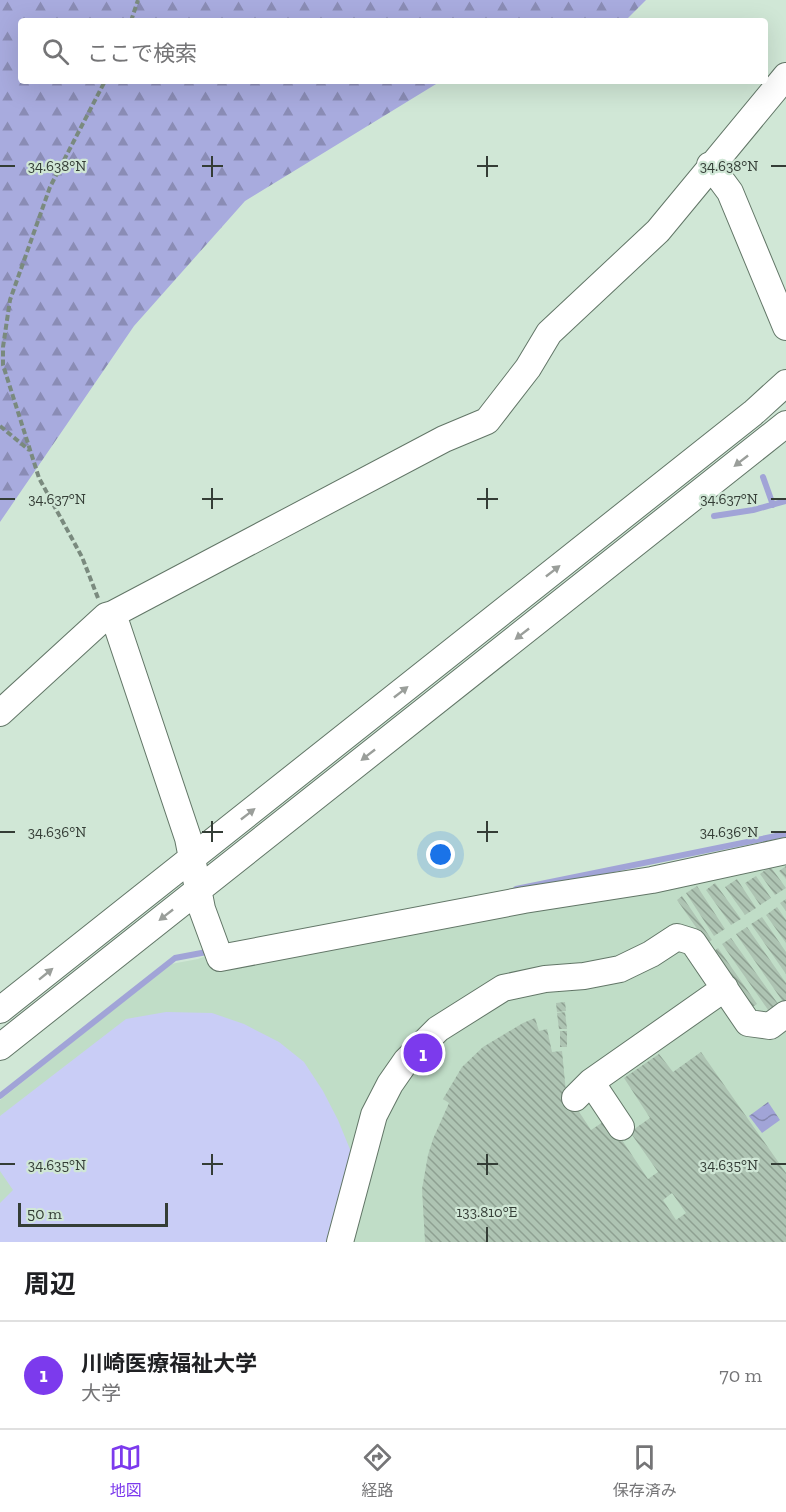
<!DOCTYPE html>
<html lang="ja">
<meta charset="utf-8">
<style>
:root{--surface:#fff;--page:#f6f6f6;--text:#202124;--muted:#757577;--line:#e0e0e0;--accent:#7c3aed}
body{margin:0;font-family:"Zilla Slab","Noto Sans JP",serif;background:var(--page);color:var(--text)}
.scale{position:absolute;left:18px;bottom:15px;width:150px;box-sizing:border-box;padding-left:6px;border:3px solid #343d36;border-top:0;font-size:16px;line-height:21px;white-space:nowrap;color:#343d36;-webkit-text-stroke:4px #d0e7d6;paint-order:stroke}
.you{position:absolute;left:441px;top:855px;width:21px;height:21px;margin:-15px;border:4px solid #fff;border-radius:50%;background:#1a73e8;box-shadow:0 0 0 9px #1a73e833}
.badge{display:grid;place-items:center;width:39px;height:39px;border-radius:50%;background:var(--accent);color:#fff;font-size:20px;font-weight:700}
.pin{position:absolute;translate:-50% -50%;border:3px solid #fff;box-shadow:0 2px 6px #0006}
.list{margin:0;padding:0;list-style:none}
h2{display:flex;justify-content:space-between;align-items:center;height:78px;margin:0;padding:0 24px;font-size:26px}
h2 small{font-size:20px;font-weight:400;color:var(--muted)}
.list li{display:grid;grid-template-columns:39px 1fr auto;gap:18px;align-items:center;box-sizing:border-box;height:108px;padding:0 24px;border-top:2px solid var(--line)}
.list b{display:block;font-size:22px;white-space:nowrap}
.list p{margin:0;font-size:20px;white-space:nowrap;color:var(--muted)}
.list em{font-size:20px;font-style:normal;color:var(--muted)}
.icon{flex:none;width:33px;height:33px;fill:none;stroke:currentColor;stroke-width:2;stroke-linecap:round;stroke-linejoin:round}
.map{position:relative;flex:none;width:786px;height:1242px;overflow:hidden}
.search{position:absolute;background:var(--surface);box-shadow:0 6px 24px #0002;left:18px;right:18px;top:18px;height:66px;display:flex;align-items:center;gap:15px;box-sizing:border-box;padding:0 21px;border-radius:6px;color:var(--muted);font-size:22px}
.sheet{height:186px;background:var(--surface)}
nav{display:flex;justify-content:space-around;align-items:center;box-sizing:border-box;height:84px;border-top:2px solid var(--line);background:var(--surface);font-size:16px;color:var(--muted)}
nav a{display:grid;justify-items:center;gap:3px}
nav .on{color:var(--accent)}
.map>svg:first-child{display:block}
.built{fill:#c0ddc7}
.green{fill:#c9cdf6}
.forest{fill:url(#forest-firs)}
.water{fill:url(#water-waves)}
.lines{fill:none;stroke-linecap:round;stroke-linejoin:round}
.stream{stroke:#a1a4d7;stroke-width:6}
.building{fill:url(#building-back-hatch);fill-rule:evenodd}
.minor-casing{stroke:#627667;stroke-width:28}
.path{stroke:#7a8a7e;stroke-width:4;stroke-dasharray:6 3;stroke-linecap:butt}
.minor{stroke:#fff;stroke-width:26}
.oneway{fill:#9a9e9a}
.ticks{fill:none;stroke:#343d36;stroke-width:2}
.ticks-label{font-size:15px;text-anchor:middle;fill:#343d36;stroke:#d0e7d6;stroke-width:4.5;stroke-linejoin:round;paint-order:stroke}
</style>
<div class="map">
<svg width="786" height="1242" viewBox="0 0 786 1242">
<defs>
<pattern id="forest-firs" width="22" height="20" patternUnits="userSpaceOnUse" patternTransform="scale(1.5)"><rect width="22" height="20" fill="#a8abde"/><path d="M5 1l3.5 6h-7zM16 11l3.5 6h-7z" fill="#8a8cb5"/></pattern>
<pattern id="water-waves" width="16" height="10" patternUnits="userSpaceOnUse" patternTransform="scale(1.5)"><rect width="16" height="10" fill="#a1a4d7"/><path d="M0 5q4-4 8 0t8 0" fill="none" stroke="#8487af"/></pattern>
<pattern id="building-back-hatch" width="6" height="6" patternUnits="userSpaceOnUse" patternTransform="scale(1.5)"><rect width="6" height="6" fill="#aec4b3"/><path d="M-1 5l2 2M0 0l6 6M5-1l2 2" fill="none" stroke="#8ea092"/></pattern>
</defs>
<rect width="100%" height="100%" fill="#d0e7d6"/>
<path class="built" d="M786,856V1242H0V1100L171,964L198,959L214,953Z"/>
<path class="green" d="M166,1012L212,1013L244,1024L279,1042L304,1062L323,1091L338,1120L356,1164L335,1242H0V1203L13,1190L0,1171V1116L126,1019Z"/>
<path class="forest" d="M0,0H646L625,21H21V81H441L245,201L134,326L0,522Z"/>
<path class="water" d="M768,1102L780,1120L762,1133L749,1116Z"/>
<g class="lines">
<path class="stream" d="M763,477L773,505
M714,516L753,510L786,501
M516,889L786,834
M0,1096L175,958L212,951"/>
</g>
<path class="building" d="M770,866L786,888L775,895L760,874Z
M786,866V879L779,871Z
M756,876L771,898L760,905L745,883Z
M737,879L756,908L745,915L725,887Z
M715,883L741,919L731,925L706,890Z
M697,886L725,929L714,936L686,893Z
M682,896L712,940L707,943L677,900Z
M786,899V911L780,903Z
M777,907L786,920V943L766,915Z
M762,917L786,952V974L751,924Z
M747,927L786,983V1006L736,934Z
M731,938L781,1008L771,1014L722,944Z
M718,948L757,1004L751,1008L713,952Z
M565,1002L566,1011L557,1012L556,1003Z
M565,1012L567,1029H559L557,1013Z
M535,1018L539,1031L547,1029L552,1052L562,1051L566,1092L591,1130L609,1118L624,1138L622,1140L648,1179L658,1172L630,1132L650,1118L624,1078L659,1054L673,1072L701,1052L786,1173V1242H425L422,1189L428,1155L433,1139L449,1103L443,1099L462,1067L483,1047L523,1023ZM672,1193L686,1213L676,1220L663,1200Z
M560,1031H567V1047H560Z"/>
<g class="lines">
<g class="minor-casing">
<path id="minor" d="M710,165L730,192L786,327
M113,614L188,838L202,909L220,958L524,900L652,880L786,851
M0,713L106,616L113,614L444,439L487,421L528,368L549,333L658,231L786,76
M0,1010L753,413L786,383
M0,1047L786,424
M591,1082L621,1127
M575,1098L591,1082L725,988
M340,1242L374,1115L390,1084L406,1061L438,1029L503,988L545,979L584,976L620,969L651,954L677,937L693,942L748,1023L770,1026L786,1014"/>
</g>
<path class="path" d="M131,21L138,0
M0,426L29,450
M98,598L82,557L39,478L3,365V347L10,300L50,187L105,81"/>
<use href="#minor" class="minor"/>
</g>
<defs><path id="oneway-solid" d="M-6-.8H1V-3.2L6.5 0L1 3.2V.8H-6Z" transform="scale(1.5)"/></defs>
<g class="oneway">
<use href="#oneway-solid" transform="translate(741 461) rotate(142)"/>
<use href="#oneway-solid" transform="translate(553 571) rotate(-38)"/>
<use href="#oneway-solid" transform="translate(522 634) rotate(142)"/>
<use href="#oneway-solid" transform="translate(401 692) rotate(-38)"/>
<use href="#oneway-solid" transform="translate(368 755) rotate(142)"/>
<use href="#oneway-solid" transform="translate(248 814) rotate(-38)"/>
<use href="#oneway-solid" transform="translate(166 915) rotate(142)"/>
<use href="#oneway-solid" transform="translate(46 974) rotate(-39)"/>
</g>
<path class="ticks" d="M212,156V177M487,156V177M0,166H15M202,166H223M477,166H498M771,166H786M212,488V509M487,488V509M0,499H15M202,499H223M477,499H498M771,499H786M212,821V842M487,821V842M0,832H15M202,832H223M477,832H498M771,832H786M212,1154V1175M487,1154V1175M0,1164H15M202,1164H223M477,1164H498M771,1164H786M487,1227V1242"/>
<g class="ticks-label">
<text x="57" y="171">34.638°N</text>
<text x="729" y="171">34.638°N</text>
<text x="57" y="504">34.637°N</text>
<text x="729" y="504">34.637°N</text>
<text x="57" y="837">34.636°N</text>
<text x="729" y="837">34.636°N</text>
<text x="57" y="1170">34.635°N</text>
<text x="729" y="1170">34.635°N</text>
<text x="487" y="1217">133.810°E</text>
</g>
</svg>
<div class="scale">50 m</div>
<div class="you"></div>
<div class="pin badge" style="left:423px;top:1053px">1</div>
<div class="search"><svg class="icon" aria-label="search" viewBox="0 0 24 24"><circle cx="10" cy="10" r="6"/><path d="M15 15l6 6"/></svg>ここで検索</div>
</div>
<section class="sheet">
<h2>周辺<small></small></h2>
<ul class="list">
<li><span class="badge">1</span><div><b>川崎医療福祉大学</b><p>大学</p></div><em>70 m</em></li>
</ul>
</section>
<nav>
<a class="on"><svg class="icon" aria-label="map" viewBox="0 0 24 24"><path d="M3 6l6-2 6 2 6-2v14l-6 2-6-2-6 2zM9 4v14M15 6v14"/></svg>地図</a>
<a><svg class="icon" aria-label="directions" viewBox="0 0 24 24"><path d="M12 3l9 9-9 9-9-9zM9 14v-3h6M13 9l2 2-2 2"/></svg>経路</a>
<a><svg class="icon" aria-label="saved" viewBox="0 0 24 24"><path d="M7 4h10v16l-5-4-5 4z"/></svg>保存済み</a>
</nav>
